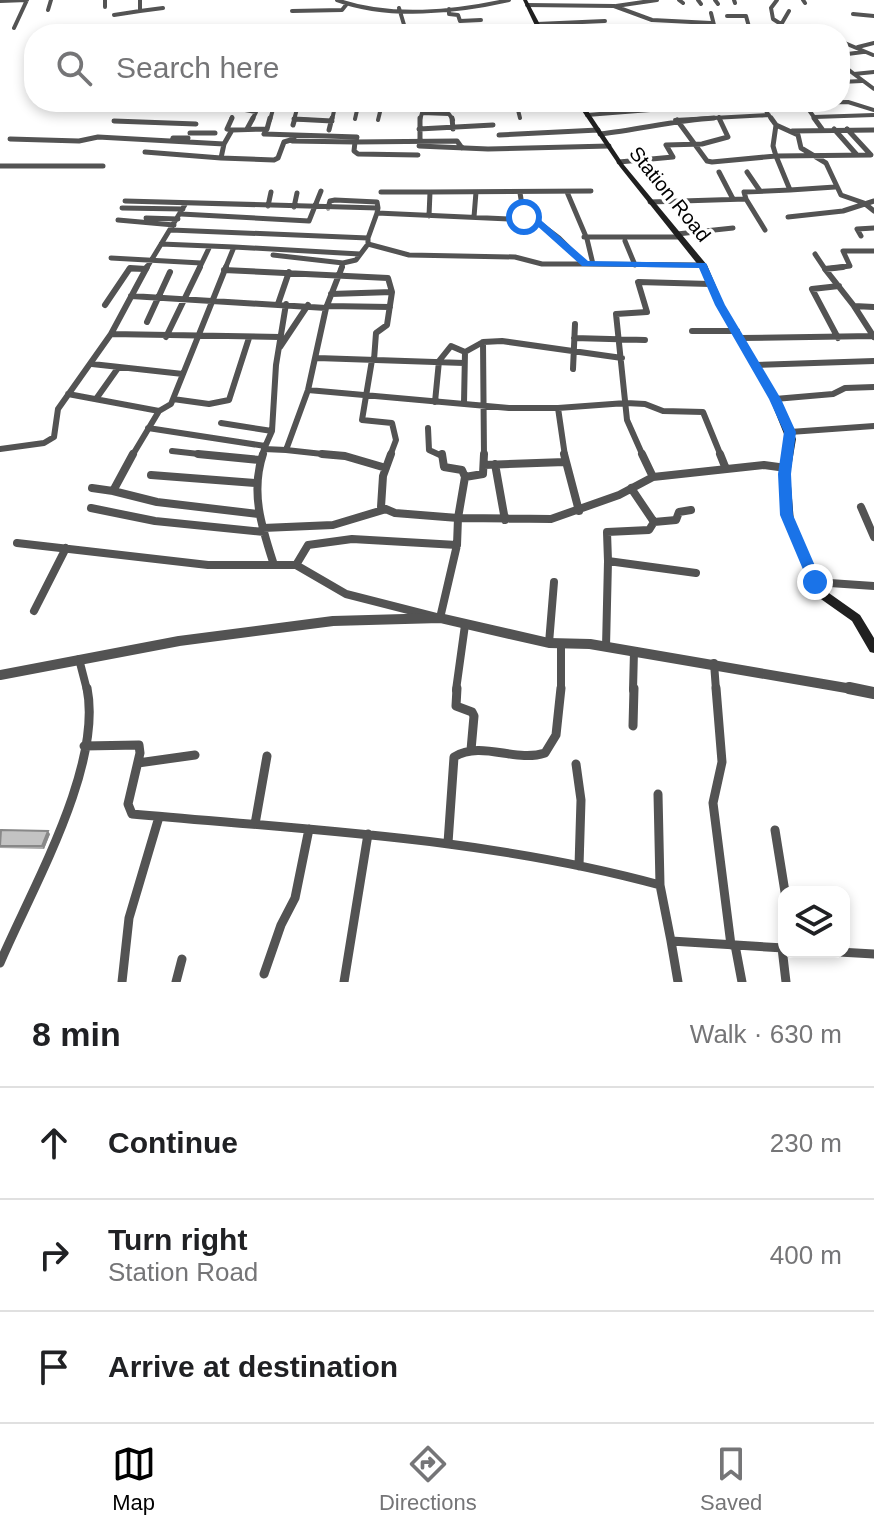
<!DOCTYPE html>
<meta charset="utf-8">
<style>
:root{--surface:#fff;--page:#f2f2f2;--text:#202124;--muted:#757577;--line:#e0e0e0;--accent:#000}
body{margin:0;font-family:Helvetica,sans-serif;background:var(--page);color:var(--text)}
.controls{position:absolute;right:24px;bottom:24px;display:grid;overflow:hidden;border-radius:16px;box-shadow:0 4px 12px #0003}
.controls button{width:72px;height:72px;display:grid;place-items:center;padding:0;border:0;border-bottom:2px solid var(--line);background:var(--surface);color:var(--text);font:40px sans-serif}
.stop{position:absolute;width:24px;height:24px;margin:-18px;border:6px solid #1a73e8;border-radius:50%;background:#fff}
.stop.end{background:#1a73e8;border-color:#fff;box-shadow:0 2px 8px #0008}
.list{margin:0;padding:0;list-style:none}
h2{display:flex;justify-content:space-between;align-items:center;height:104px;margin:0;padding:0 32px;font-size:34px}
h2 small{font-size:26px;font-weight:400;color:var(--muted)}
.list li{display:grid;grid-template-columns:52px 1fr auto;gap:24px;align-items:center;box-sizing:border-box;height:112px;padding:0 32px;border-top:2px solid var(--line)}
.list b{display:block;font-size:30px;white-space:nowrap}
.list p{margin:0;font-size:26px;white-space:nowrap;color:var(--muted)}
.list em{font-size:26px;font-style:normal;color:var(--muted)}
.icon{flex:none;width:44px;height:44px;fill:none;stroke:currentColor;stroke-width:2;stroke-linecap:round;stroke-linejoin:round}
.map{position:relative;flex:none;width:874px;height:982px;overflow:hidden}
.search{position:absolute;background:var(--surface);box-shadow:0 4px 12px #0003;left:24px;right:24px;top:24px;height:88px;display:flex;align-items:center;gap:20px;box-sizing:border-box;padding:0 28px;border-radius:32px;color:var(--muted);font-size:30px}
.sheet{height:440px;background:var(--surface)}
nav{display:flex;justify-content:space-around;align-items:center;box-sizing:border-box;height:112px;border-top:2px solid var(--line);background:var(--surface);font-size:22px;color:var(--muted)}
nav a{display:grid;justify-items:center;gap:4px}
nav .on{color:var(--accent)}
.map>svg:first-child{display:block}
.lines{fill:none;stroke-linecap:round;stroke-linejoin:round}
.minor-far4{stroke:#535353;stroke-width:4}
.minor-far3{stroke:#535353;stroke-width:5}
.minor-far2{stroke:#535353;stroke-width:6}
.minor-far1{stroke:#535353;stroke-width:8}
.minor{stroke:#535353;stroke-width:9}
.tertiary-far1{stroke:#535353;stroke-width:10}
.tertiary{stroke:#535353;stroke-width:12}
.secondary{fill:#202020;fill-rule:evenodd}
.wall{fill:#a8a8a8}
.shaded-wall{fill:#888}
.building{fill:#c3c3c3;stroke:#888;stroke-width:2}
.route{fill:#1a73e8}
.labels{text-anchor:middle;stroke-width:7;stroke-linejoin:round;paint-order:stroke}
.street-label{font-size:20px;fill:#000;stroke:#fff}
</style>
<div class="map">
<svg width="874" height="982" viewBox="0 0 874 982">
<rect width="100%" height="100%" fill="#fff"/>
<g class="lines">
<path class="minor-far4" d="M105,0V7
M337,0C389,19 456,12 509,0
M679,0L683,3
M698,0L701,4
M715,0L718,4
M734,0L735,3
M777,0L771,8L773,19L784,26L813,34
M803,0L805,3
M0,1L27,0
M527,5L614,6L652,20L711,23L719,34
M616,6L657,0
M399,8L405,28L411,34
M449,9V14L458,15L460,21L481,20
M48,10L51,0
M140,11L163,8
M292,11L342,10L346,5
M711,13L714,25
M853,14L874,16
M114,15L140,11V0
M727,16H746L751,34
M782,23L789,11
M537,24L605,21
M14,28L27,0
M714,28L759,34
M611,30H654
M373,34L374,29
M840,41L873,55
M858,47L874,43
M840,55L863,52
M840,63L854,74L874,72
M854,74L874,89
M840,82L862,81
M249,102L245,110L256,112L252,120
M516,102L520,118
M543,102L549,107L581,106
M760,102L772,120
M761,103L848,102L874,110
M804,103L816,120
M422,113L449,114L453,120
M587,115L663,109
M719,117L720,120
M814,117L874,115
M294,119L311,120
M355,119L358,106H424
M231,120L232,117
M270,120L275,102
M294,120L298,105H313L314,102
M332,120L336,102
M378,120L382,104
M420,120L424,106L436,102
M675,120L769,115"/>
<path class="minor-far3" d="M232,118L227,129L232,130
M452,118L453,129
M771,118L776,125L798,135L801,148L826,163L841,195L864,203L874,211
M814,118L822,129
M294,119L332,121
M677,120L707,161L712,162L776,156L773,146L776,125
M114,121L196,124
M293,125L295,118
M247,129L253,118
M267,129L270,118
M419,129L493,125
M834,129L857,155
M329,130L332,118
M792,131L874,130
M190,133H215
M600,134C639,130 675,120 714,118
M499,135L598,130
M173,138H188
M10,139L79,141L98,137L224,144L232,130L267,129L264,134L357,137L355,142L457,141L462,148
M292,141L355,142L354,151L358,154L418,155
M224,144L221,158L274,160L278,158L284,142L294,139
M420,144V118
M419,146L488,149L609,146
M145,152L221,158
M619,162L673,157L666,145L702,144L728,137L719,118
M0,166H103
M719,172L733,199
M747,172L760,191
M835,187L790,190L776,156L871,155L847,129
M381,192H430
M567,192L587,239L593,264
M520,193L524,217
M746,199L744,192L790,190
M125,201L378,208L377,213L509,219L530,216L559,238L585,264L703,265
M650,202L746,199L765,230
M268,206L271,192
M294,207L297,193
M122,208L183,209
M328,208L330,201L335,200L377,202L378,208
M181,214L309,221L321,191
M429,216L430,192L591,191
M474,217L476,192
M788,217L843,211L874,201
M146,218L178,219
M118,220L174,225
M171,230L368,238V244L409,255L515,257L542,264H585
M677,234L733,228
M861,236L857,229L874,228
M584,237H680
M368,238L377,213
M625,241L635,265
M161,244L234,247
M815,254L825,269
M273,255L343,263
M111,258L201,263
M129,269H144
M146,269L186,203
M199,269L210,246
M225,269L234,247L360,254
M341,269L343,263L356,260L368,244
M826,269L850,266L843,251H874"/>
<path class="minor-far2" d="M843,267L825,269L854,306
M224,270L388,278L392,292L387,325L376,333L374,360
M331,294L392,292
M131,296L326,308
M278,304L289,272
M105,305L130,268L146,269
M327,306L390,307
M874,307L854,306L874,337
M147,322L170,272
M692,331H737
M111,334L280,337
M166,337L200,267
M574,338L645,340
M741,338L874,336
M838,338L812,289L839,286
M483,342L484,456
M280,347L308,305
M317,358L464,363
M372,360L362,420L392,423L396,440L390,456
M92,364L183,374
M755,365L874,361
M573,369L575,324
M308,390L509,408H558L565,456
M68,394L159,411
M96,399L118,368
M173,399L209,404L229,400L249,338
M775,399L833,394L845,388L874,387
M435,402L439,361L451,346L465,352
M464,403L465,352L483,342L502,341L622,358
M558,408L626,403L645,404L663,411L703,412L721,456
M221,423L272,431
M148,428L265,446
M428,428L429,450L442,456
M790,432L874,426
M0,449L44,443L54,437L58,409L111,334L147,267
M264,449L272,431L276,365L286,304
M286,450L341,456
M172,451L217,456
M132,456L159,411L171,404L226,267
M262,456L264,449L286,450L308,390L326,308L342,267
M643,456L627,420L616,314L647,312L638,282L710,284"/>
<path class="minor-far1" d="M133,454L113,491L157,502L258,514
M198,454L260,460
M263,454C250,493 262,528 274,565
M322,454L345,456L386,468
M391,454L383,476L381,507L395,513L458,518L465,477L483,474L484,454
M442,454L444,467L462,470L465,477
M564,454L579,511
M642,454L653,477
M720,454L726,469
M495,464L505,520
M484,465L565,462
M151,475L255,483
M92,488L113,491
M861,507L874,537
M91,508L155,521L264,532
M654,522L676,520L679,512L691,510
M263,528L333,525L383,510
M17,543L208,565H296L346,594L440,618L457,545
M608,561L607,532L649,530L654,522L631,488
M296,565L308,545L352,539L457,545L458,518L551,519L619,495L653,477L764,465L786,468
M815,582L874,586
M34,611L66,548
M549,643L554,582
M561,644V690
M606,647L608,561L696,573
M79,659L87,690
M714,663L716,690
M456,690L465,625
M633,690L634,651"/>
<path class="minor" d="M457,688L456,706L472,712L474,716L471,750
M716,688L722,762L713,803L731,945
M633,726L634,688
M84,746L139,745L140,753L128,804L132,814C309,830 488,838 660,885L671,941L784,948
M138,763L195,755
M576,764L581,800L579,866
M658,794L660,885
M255,824L267,756
M775,830L785,892
M448,843L454,757C482,740 515,763 545,753L556,735L561,688
M671,941L678,982
M735,945L742,982
M782,948L786,982
M839,952L874,954
M0,963C31,890 103,767 87,688
M264,974L281,925L295,898L309,829
M122,982L129,918L159,817
M176,982L182,959
M344,982L368,834"/>
<path class="tertiary-far1" d="M0,675L179,641L333,621L440,618L549,643L590,644L858,690"/>
<path class="tertiary" d="M849,688L874,693"/>
<path class="secondary" d="M523,0H527L545,34H539Z
M576,102H582L624,165L707,265L724,305L780,399L796,439L790,474L794,522L826,591L860,615L874,638V653L870,652L852,621L818,597L784,522L780,474L786,439L770,399L716,305L699,266L620,167Z"/>
</g>
<path class="wall" d="M50,834L44,849L0,848V835Z"/>
<path class="shaded-wall" d="M48,831L50,834L44,849L42,846Z"/>
<path class="building" d="M1,830L48,831L42,846H0Z"/>
<path class="route" d="M521,215H535L588,261L706,263L725,305L781,399L796,432L791,474L793,515L822,582L820,586H810L780,515L778,474L784,432L769,399L715,305L699,268L582,266L535,224L521,219Z"/>
<g class="labels">
<g class="street-label">
<text transform="translate(670 194) rotate(51)" y="7">Station Road</text>
</g>
</g>
</svg>
<div class="controls">
<button><svg class="icon" aria-label="layers" viewBox="0 0 24 24"><path d="M12 4l9 5-9 5-9-5zM3 14l9 5 9-5"/></svg></button>
</div>
<div class="stop" style="left:524px;top:217px"></div>
<div class="stop end" style="left:815px;top:582px"></div>
<div class="search"><svg class="icon" aria-label="search" viewBox="0 0 24 24"><circle cx="10" cy="10" r="6"/><path d="M15 15l6 6"/></svg>Search here</div>
</div>
<section class="sheet">
<h2>8 min<small>Walk · 630 m</small></h2>
<ul class="list">
<li><svg class="icon" aria-label="ahead" viewBox="0 0 24 24"><path d="M12 20V5M6 11l6-6 6 6"/></svg><div><b>Continue</b></div><em>230 m</em></li>
<li><svg class="icon" aria-label="right" viewBox="0 0 24 24"><path d="M7 20v-9h11M14 6l5 5-5 5"/></svg><div><b>Turn right</b><p>Station Road</p></div><em>400 m</em></li>
<li><svg class="icon" aria-label="arrive" viewBox="0 0 24 24"><path d="M6 21V4h12l-3 4 3 4H6"/></svg><div><b>Arrive at destination</b></div></li>
</ul>
</section>
<nav>
<a class="on"><svg class="icon" aria-label="map" viewBox="0 0 24 24"><path d="M3 6l6-2 6 2 6-2v14l-6 2-6-2-6 2zM9 4v14M15 6v14"/></svg>Map</a>
<a><svg class="icon" aria-label="directions" viewBox="0 0 24 24"><path d="M12 3l9 9-9 9-9-9zM9 14v-3h6M13 9l2 2-2 2"/></svg>Directions</a>
<a><svg class="icon" aria-label="saved" viewBox="0 0 24 24"><path d="M7 4h10v16l-5-4-5 4z"/></svg>Saved</a>
</nav>
